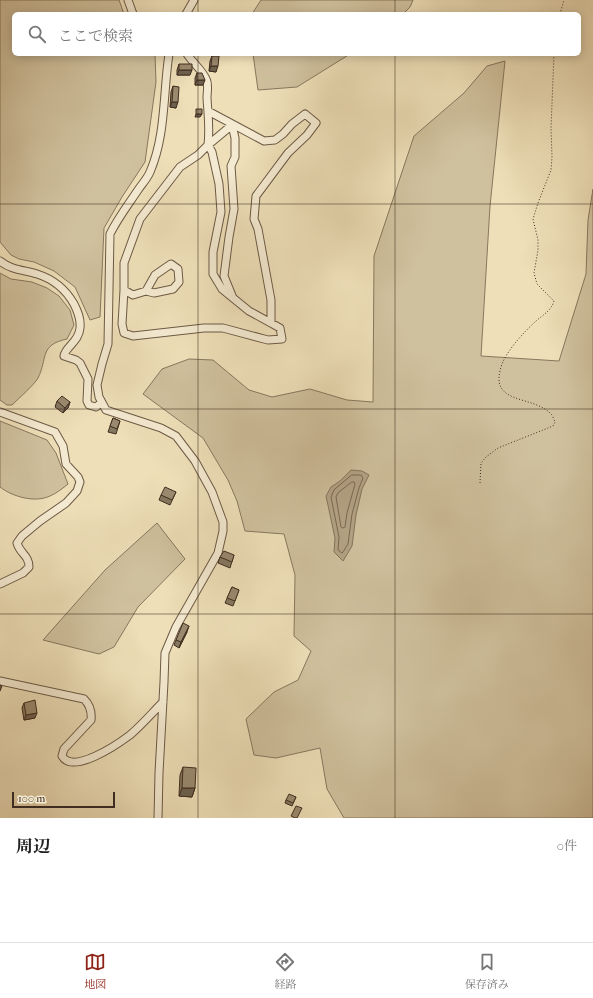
<!DOCTYPE html>
<html lang="ja">
<meta charset="utf-8">
<style>
:root{--surface:#fff;--page:#f2f2f2;--text:#222;--muted:#767676;--line:#e0e0e0;--accent:#8f2418}
body{margin:0;font-family:"IM FELL French Canon","Noto Serif JP",serif;background:var(--page);color:var(--text)}
.scale{position:absolute;left:12px;bottom:10px;width:103px;box-sizing:border-box;padding-left:4px;border:2px solid #402d1f;border-top:0;font-size:11px;line-height:14px;white-space:nowrap;color:#402d1f;-webkit-text-stroke:3px #f4ead1;paint-order:stroke}
.list{margin:0;padding:0;list-style:none}
h2{display:flex;justify-content:space-between;align-items:center;height:52px;margin:0;padding:0 16px;font-size:17px}
h2 small{font-size:13px;font-weight:400;color:var(--muted)}
.icon{flex:none;width:22px;height:22px;fill:none;stroke:currentColor;stroke-width:2;stroke-linecap:round;stroke-linejoin:round}
.map{position:relative;flex:none;width:593px;height:818px;overflow:hidden}
.search{position:absolute;background:var(--surface);box-shadow:0 2px 10px #0003;left:12px;right:12px;top:12px;height:44px;display:flex;align-items:center;gap:10px;box-sizing:border-box;padding:0 14px;border-radius:6px;color:var(--muted);font-size:15px}
.sheet{height:124px;background:var(--surface)}
nav{display:flex;justify-content:space-around;align-items:center;box-sizing:border-box;height:56px;border-top:1px solid var(--line);background:var(--surface);font-size:11px;color:var(--muted)}
nav a{display:grid;justify-items:center;gap:2px}
nav .on{color:var(--accent)}
.map>svg:first-child{display:block}
.green{fill:#d0c19e;stroke:#88775e}
.water{fill:#b3a284;stroke:#85735c}
.lines{fill:none;stroke-linecap:round;stroke-linejoin:round}
.shore{stroke:#7a6852;stroke-width:1}
.minor-casing{stroke:#6c5a45;stroke-width:9}
.path{stroke:#402d1f;stroke-width:1;stroke-dasharray:1 2;stroke-linecap:butt}
.minor{stroke:#f4ead1;stroke-width:7}
.wall{fill:#84775f;stroke:#402d1f}
.shaded-wall{fill:#6c614e;stroke:#402d1f}
.building{fill:#9a8a6f;stroke:#402d1f}
.grid{fill:none;stroke:#402d1f;stroke-width:1;stroke-opacity:0.55}
</style>
<div class="map">
<svg width="593" height="818" viewBox="0 0 593 818">
<rect width="100%" height="100%" fill="#eedfb8"/>
<filter id="stains"><feTurbulence type="fractalNoise" baseFrequency=".005" numOctaves="4"/><feColorMatrix values="0 0 0 0 .2 0 0 0 0 .09 0 0 0 0 .02 0 0 0 .5 -.17"/></filter>
<radialGradient id="worn" r=".72"><stop offset=".6" stop-color="#630" stop-opacity="0"/><stop offset="1" stop-color="#630" stop-opacity=".3"/></radialGradient>
<path class="green" d="M0,0H119L124,14H14V54H155L156,82L145,162L122,197L104,228L100,317L90,320L75,287L54,271L34,262L19,259L11,255L0,242Z
M261,0H413L410,7L403,14H252Z
M253,54H350L297,87L258,90Z
M505,61L490,206L481,356L559,361L586,274L588,220L593,189V818H344L327,789L320,748L276,758L254,755L246,719L274,692L298,680L311,651L294,636L295,575L284,534L245,531L237,501L228,480L203,438L143,394L162,369L189,359L213,360L249,390L272,397L310,389L347,400L373,402L374,256L414,136L464,93L487,66Z
M0,273L11,279L32,282L47,288L59,296L70,310L74,325L67,339C39,345 48,358 38,378C34,385 19,398 12,405H7L0,400Z
M0,421L47,440L56,453L68,484C63,488 57,493 50,496C35,503 13,497 0,487Z
M157,523L185,559L138,607L114,647L99,654L43,640L105,570Z"/>
<path class="water" d="M351,470L362,471L369,475L362,489L356,515L352,546L343,561L334,552L335,538L326,496L331,487L340,481Z"/>
<g class="lines">
<path class="shore" d="M352,475H361L363,478L359,488L352,514L348,544L343,552L342,553L338,550L339,537L331,497L334,490Z
M352,482H354L355,484L347,513L345,527L343,528L341,527L336,497L338,493Z"/>
<g class="minor-casing">
<path id="minor" d="M128,0L133,14
M186,14L194,0
M208,111L264,141L275,140L283,134L292,124L305,114L316,123L307,135L288,153L256,196L254,219L258,229L271,300V323
M0,261C11,270 24,270 37,274C53,279 66,290 74,304C78,312 81,319 80,328C79,342 65,347 64,356L76,360L80,363L88,379L87,401L89,405L96,407L101,403
M124,290L122,324L124,333L133,336L204,328H223L268,340L282,339L280,328L249,311L222,289L213,274V252L221,212L219,184L212,152L208,145L232,125L235,138V157L231,166L234,209L229,237L224,276L233,298
M146,291L155,275L171,264L178,269L179,282L173,289L154,293L146,291L133,295L124,290V263L140,219L180,167L198,155L208,145C210,127 208,115 207,98C207,92 209,84 206,79C202,70 193,63 187,54
M0,412L55,432L63,446L66,464L78,477L80,482L77,491L66,503L40,521L22,536L17,543C20,554 29,555 29,567L23,573L0,584
M0,681L84,699C90,705 92,711 91,720L64,749L62,756C73,775 118,744 130,735C142,725 152,713 163,702
M158,818L159,773L164,682L165,653L176,627L218,553L223,531V522L212,492L195,461L176,436L161,428L106,410L99,397L97,385L102,364L108,344L110,234C118,218 128,205 138,190C142,184 147,179 150,172C166,135 163,93 169,54"/>
</g>
<path class="path" d="M560,14L564,0
M480,483L481,463L486,457L498,448L553,426L555,422C554,420 553,416 551,414C532,394 487,406 502,364C508,349 525,331 536,321C544,314 551,311 554,301L537,284L534,273L538,250V240L533,219L538,203L551,170L552,157L551,128L554,54"/>
<use href="#minor" class="minor"/>
</g>
<path class="wall" d="M212,56L216,72L209,71L210,61Z
M179,64L190,75H177V70Z
M197,73L203,85H195V78Z
M173,86L176,108L170,107L171,92Z
M57,401L70,402L68,408L63,413L55,407Z
M113,418L120,421L116,434L108,432Z
M176,492L170,505L159,500L161,495Z
M234,555L230,568L218,563L220,557Z
M232,587L239,590L233,606L225,603Z
M187,632L179,648L174,645L176,640Z
M24,703L35,718L24,720L22,708Z
M183,767L195,788L192,797L179,796L180,775Z
M296,797L292,806L285,803L286,800Z"/>
<path class="shaded-wall" d="M211,66H218L216,72L209,71Z
M179,70H192L190,75H177Z
M197,80H205L203,85H195Z
M172,102H178L176,108L170,107Z
M196,114H202L200,117H195Z
M70,402L68,408L63,413L65,408Z
M189,626L187,632L179,648L181,642Z
M37,713L35,718L24,720L26,715Z
M182,788H195L192,797L179,796Z"/>
<path class="building" d="M212,56H219L218,66H211Z
M179,64H192V70H179Z
M197,73H202L205,80H197Z
M173,86L179,87L178,102H172Z
M196,109H202V114H196Z
M62,396L70,402L65,408L57,401Z
M113,418L120,421L117,429L110,426Z
M165,487L176,492L172,500L161,495Z
M224,551L234,555L232,562L220,557Z
M232,587L239,590L235,601L227,598Z
M183,623L189,626L181,642L176,640Z
M0,685L2,686L0,691Z
M35,700L37,713L26,715L24,703Z
M183,767L196,768L195,788H182Z
M289,794L296,797L293,803L286,800Z
M296,806L302,808L297,818H295L291,816Z"/>
<path class="grid" d="M198,0V14M395,0V14M198,54V818M395,54V818M0,204H593M0,409H593M0,614H593"/>
<rect width="100%" height="100%" filter="url(#stains)"/>
<rect width="100%" height="100%" fill="url(#worn)"/>
</svg>
<div class="scale">100 m</div>
<div class="search"><svg class="icon" aria-label="search" viewBox="0 0 24 24"><circle cx="10" cy="10" r="6"/><path d="M15 15l6 6"/></svg>ここで検索</div>
</div>
<section class="sheet">
<h2>周辺<small>0件</small></h2>
<ul class="list">
</ul>
</section>
<nav>
<a class="on"><svg class="icon" aria-label="map" viewBox="0 0 24 24"><path d="M3 6l6-2 6 2 6-2v14l-6 2-6-2-6 2zM9 4v14M15 6v14"/></svg>地図</a>
<a><svg class="icon" aria-label="directions" viewBox="0 0 24 24"><path d="M12 3l9 9-9 9-9-9zM9 14v-3h6M13 9l2 2-2 2"/></svg>経路</a>
<a><svg class="icon" aria-label="saved" viewBox="0 0 24 24"><path d="M7 4h10v16l-5-4-5 4z"/></svg>保存済み</a>
</nav>
